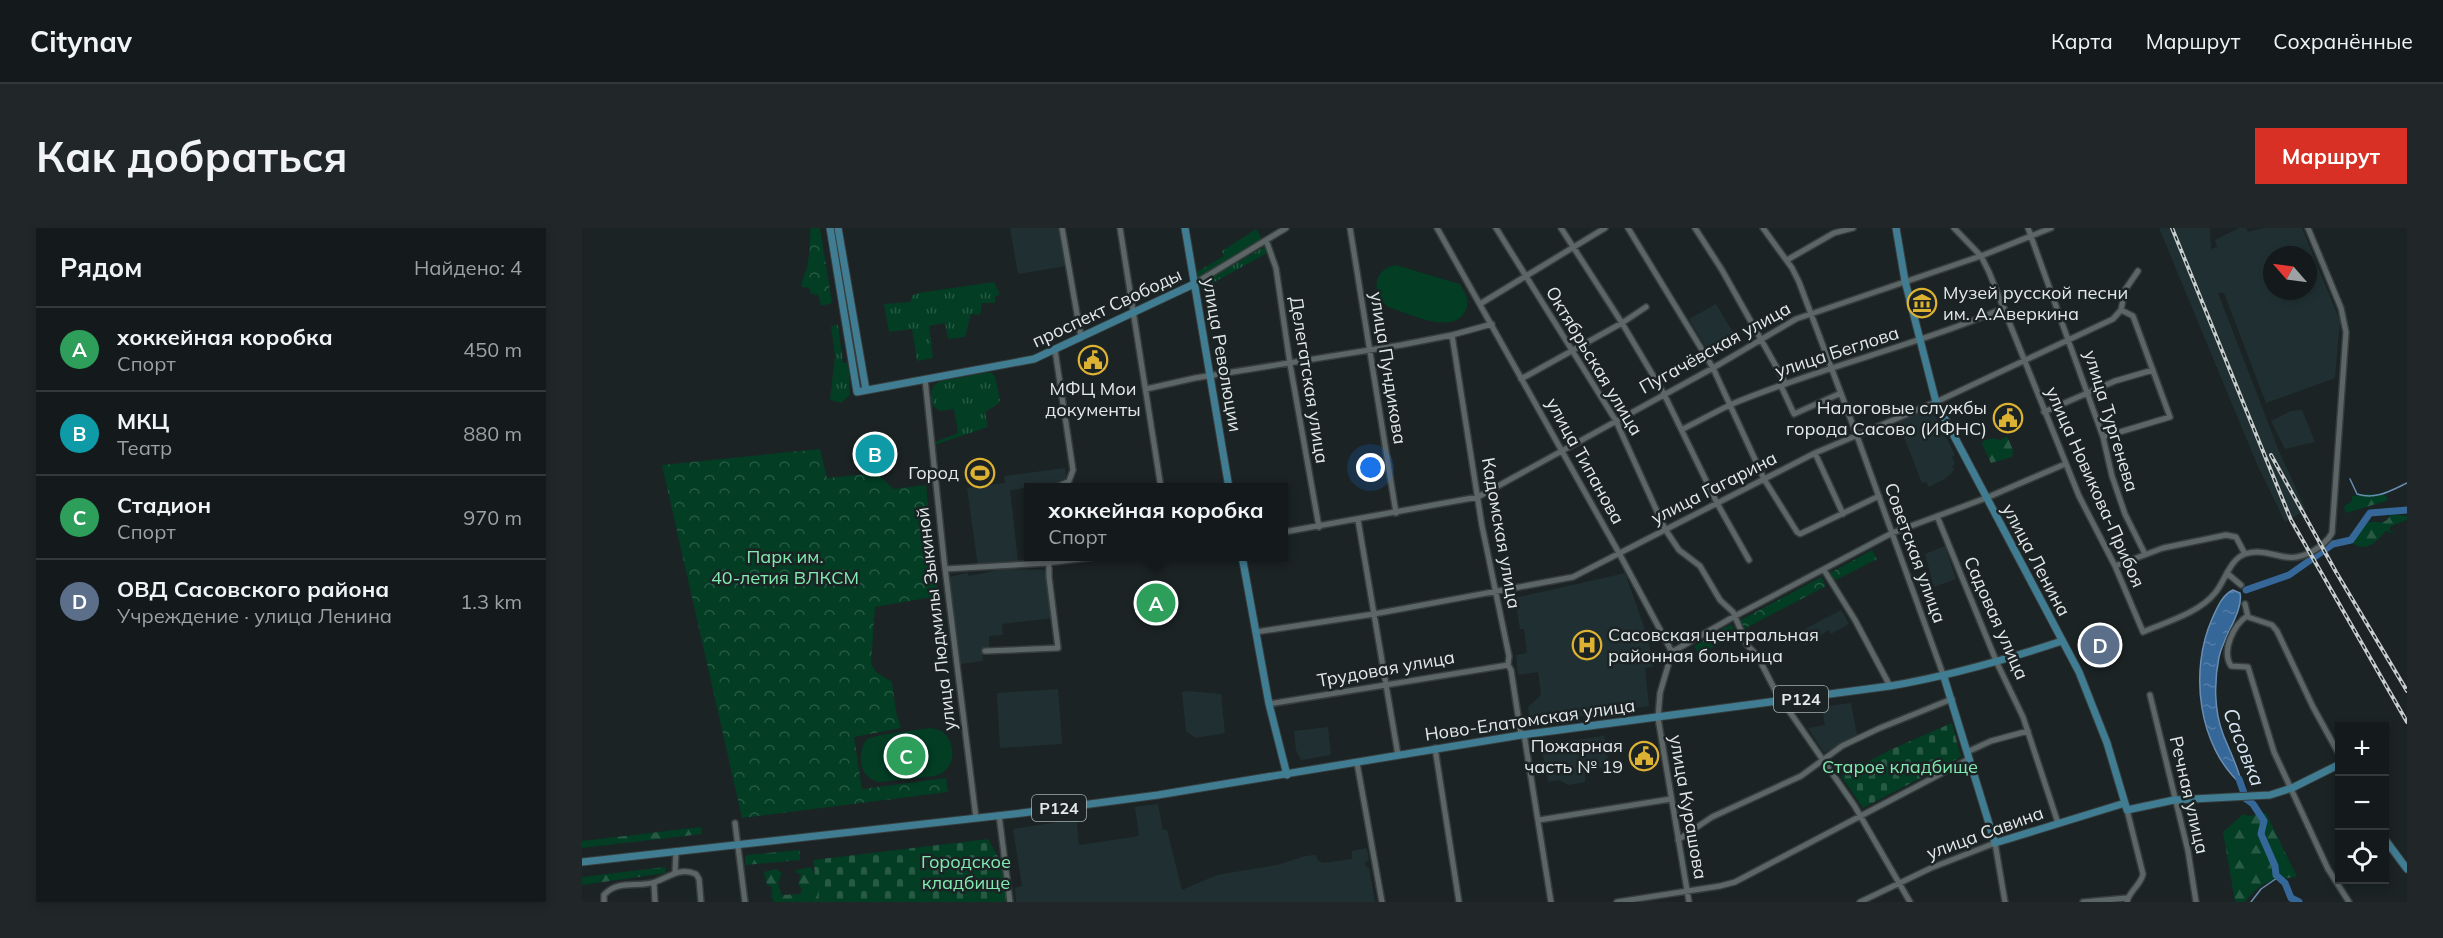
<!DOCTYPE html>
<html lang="ru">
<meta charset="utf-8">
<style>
:root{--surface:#141a1b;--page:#212728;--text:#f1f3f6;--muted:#9da1a3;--line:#33383a;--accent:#d93025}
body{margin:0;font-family:Mulish,sans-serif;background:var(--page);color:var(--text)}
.controls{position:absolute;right:18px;bottom:18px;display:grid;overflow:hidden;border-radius:0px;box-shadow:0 3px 9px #0003}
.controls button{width:54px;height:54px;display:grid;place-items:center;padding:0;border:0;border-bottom:2px solid var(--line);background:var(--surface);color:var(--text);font:30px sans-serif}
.compass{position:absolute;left:1681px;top:18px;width:54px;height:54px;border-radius:50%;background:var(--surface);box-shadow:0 3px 9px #0003;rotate:298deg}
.you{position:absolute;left:789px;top:240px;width:21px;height:21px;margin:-15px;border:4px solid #fff;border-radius:50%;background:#1a73e8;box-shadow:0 0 0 9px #1a73e833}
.badge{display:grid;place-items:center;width:39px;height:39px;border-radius:50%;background:var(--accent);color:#fff;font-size:20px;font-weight:700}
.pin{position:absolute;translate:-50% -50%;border:3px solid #fff;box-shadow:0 2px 6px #0006}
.popup{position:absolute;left:442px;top:255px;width:264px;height:78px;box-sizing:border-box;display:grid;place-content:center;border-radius:0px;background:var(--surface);filter:drop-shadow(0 2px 4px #0005);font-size:20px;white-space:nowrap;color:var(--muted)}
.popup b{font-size:22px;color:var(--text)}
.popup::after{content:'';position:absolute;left:50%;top:100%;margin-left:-12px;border:12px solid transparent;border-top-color:var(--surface)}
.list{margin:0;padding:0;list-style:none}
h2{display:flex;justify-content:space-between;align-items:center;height:78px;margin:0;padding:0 24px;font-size:26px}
h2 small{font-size:20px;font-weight:400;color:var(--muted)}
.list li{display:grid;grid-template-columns:39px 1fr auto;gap:18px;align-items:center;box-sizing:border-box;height:84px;padding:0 24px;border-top:2px solid var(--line)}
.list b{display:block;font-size:22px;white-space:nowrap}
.list p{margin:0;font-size:20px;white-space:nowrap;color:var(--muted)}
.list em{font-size:20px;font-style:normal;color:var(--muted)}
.icon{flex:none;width:33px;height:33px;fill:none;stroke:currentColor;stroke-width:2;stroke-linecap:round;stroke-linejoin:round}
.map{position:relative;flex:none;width:1825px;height:674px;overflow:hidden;border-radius:0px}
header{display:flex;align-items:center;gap:36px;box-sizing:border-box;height:84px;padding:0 30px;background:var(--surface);border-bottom:2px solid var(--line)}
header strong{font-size:28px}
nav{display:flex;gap:33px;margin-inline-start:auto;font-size:21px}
.intro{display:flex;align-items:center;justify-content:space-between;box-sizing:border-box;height:144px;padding:0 36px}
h1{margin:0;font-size:42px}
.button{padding:15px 27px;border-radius:0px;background:var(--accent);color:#fff;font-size:21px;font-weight:700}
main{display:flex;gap:36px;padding:0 36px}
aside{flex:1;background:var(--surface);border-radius:0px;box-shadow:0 3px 9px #0003}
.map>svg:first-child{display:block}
.built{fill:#203032;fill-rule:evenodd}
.grass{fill:url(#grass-tufts)}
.forest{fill:url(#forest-firs)}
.cemetery{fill:url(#cemetery-stones)}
.park{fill:url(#park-crowns)}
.garden{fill:#023d24}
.water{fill:url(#water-ripples);stroke:#6a8eb1;stroke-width:1.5}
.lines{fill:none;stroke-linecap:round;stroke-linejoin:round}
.stream{stroke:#6a8eb1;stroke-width:1.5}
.river{stroke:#366799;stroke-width:7}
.minor-casing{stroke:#373d3d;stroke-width:8}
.major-casing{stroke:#373d3d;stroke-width:9}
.minor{stroke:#5d6667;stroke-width:5}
.major{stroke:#407d93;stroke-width:7}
.rail-casing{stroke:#c7cdcd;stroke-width:4}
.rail{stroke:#1b2324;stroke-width:1.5;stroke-dasharray:4.5;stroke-linecap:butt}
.labels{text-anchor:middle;stroke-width:5;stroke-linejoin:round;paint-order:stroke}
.shield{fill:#1b2324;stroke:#a7aeae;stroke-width:1.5}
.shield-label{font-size:16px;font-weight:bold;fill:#e3e9e9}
.poi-label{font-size:18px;fill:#e3e9e9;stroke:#1b2324;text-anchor:end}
.street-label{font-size:18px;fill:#e3e9e9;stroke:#1b2324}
.park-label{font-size:18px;fill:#83eab1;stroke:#1b2324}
.water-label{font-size:20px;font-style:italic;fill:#d7e5f4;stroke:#1b2324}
</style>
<header>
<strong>Citynav</strong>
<nav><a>Карта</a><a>Маршрут</a><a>Сохранённые</a></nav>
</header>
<div class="intro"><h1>Как добраться</h1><a class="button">Маршрут</a></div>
<main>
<aside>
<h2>Рядом<small>Найдено: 4</small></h2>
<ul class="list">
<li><span class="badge" style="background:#2e9e5b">A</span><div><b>хоккейная коробка</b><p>Спорт</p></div><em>450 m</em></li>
<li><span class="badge" style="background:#0f9aa8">B</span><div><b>МКЦ</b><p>Театр</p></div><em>880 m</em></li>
<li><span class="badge" style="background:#2e9e5b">C</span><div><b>Стадион</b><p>Спорт</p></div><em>970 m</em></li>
<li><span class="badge" style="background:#5c6f8a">D</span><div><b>ОВД Сасовского района</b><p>Учреждение · улица Ленина</p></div><em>1.3 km</em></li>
</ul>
</aside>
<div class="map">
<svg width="1825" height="674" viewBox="0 0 1825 674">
<defs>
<pattern id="grass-tufts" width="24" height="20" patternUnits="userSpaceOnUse" patternTransform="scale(1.5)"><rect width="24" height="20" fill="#023d24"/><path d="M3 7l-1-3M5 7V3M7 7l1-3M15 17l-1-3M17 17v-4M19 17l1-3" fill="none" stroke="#275944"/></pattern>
<pattern id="forest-firs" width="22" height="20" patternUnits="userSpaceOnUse" patternTransform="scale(1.5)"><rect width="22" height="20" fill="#023d24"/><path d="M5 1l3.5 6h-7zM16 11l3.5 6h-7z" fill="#275944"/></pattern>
<pattern id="cemetery-stones" width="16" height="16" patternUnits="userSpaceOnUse" patternTransform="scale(1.5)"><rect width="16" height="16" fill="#023d24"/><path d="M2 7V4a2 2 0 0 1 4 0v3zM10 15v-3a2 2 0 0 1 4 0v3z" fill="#275944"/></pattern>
<pattern id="park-crowns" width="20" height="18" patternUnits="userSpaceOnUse" patternTransform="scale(1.5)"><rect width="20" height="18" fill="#023d24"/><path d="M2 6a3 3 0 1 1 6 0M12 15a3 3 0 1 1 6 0" fill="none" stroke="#275944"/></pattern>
<pattern id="water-ripples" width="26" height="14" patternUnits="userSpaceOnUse" patternTransform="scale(1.5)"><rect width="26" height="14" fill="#366799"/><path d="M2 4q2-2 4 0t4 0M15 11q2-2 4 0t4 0" fill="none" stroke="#537da7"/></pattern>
</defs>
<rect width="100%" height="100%" fill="#1b2324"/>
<path class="built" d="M428,0H477L484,38L436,46Z
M1577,0H1628L1629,21L1635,19L1633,12L1657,0H1664L1666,4L1682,0H1720L1758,93L1753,150L1684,175L1642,65H1636L1697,223L1724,282L1703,294L1675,236ZM1690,27H1726V63H1690Z
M1134,76L1153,108L1126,123L1107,91Z
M1350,181L1373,227L1370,229L1373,236L1370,238L1372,242L1364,250L1347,259L1344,254L1340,255L1316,194Z
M1720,182L1733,214L1703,221L1689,193L1709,183Z
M483,240L485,254L428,262L436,333L396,338L385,260L423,255L422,248Z
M1363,318L1374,351L1352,359L1343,326Z
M421,341L464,342L471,390L420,396L421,407L407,408V420L400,422L401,433L378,436L367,349L385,345L387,348Z
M1043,345L1066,410L1071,439L1063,440L1067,478L948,496L946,479L959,467L956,444L936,447L934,427L945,425L942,401H938L933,370Z
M1259,382L1267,396L1249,406L1247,402L1223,417L1217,404Z
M476,461L480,516L418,520L415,465Z
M607,463L639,466L643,505L613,510L604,503L600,464Z
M1269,475L1275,507L1242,525L1226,500L1243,497L1240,479Z
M746,499L749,527L719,532L714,522L712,503Z
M1022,508L1027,538L1003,542V554L986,557L977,552L966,554L965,547H968V544H964L959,517Z
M576,576L581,602H585L600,662L635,647L695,637L723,628L734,627L736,633L741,635L770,631V623L785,620L787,633L783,634L784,639L787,640L793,674H434L433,660L440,658L431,601L470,595L494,587L497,617L557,608L553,579Z"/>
<path class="grass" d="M674,1L679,9L678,12L619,49L614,48L613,45L642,28L640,23Z
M682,19L685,20L687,24L618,62L624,53Z
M412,54L418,67L413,68V75H400L398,87L389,86L383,109L366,111L363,95L347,98L351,130L335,133L330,101L307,104L302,76L328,74L331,67L336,65Z
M256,97L261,135H266C268,146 267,156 268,167L259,175L248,172L253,128L249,98Z
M408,144L413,148L418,172L416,176L403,184L406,199L352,217L353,214L376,205L372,181L358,183L351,178L349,166L351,158L358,153Z"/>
<path class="forest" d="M1425,208L1431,222L1430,229L1409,235L1400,216L1401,213L1411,210L1418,212Z
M1783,266H1801L1806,270L1804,273L1764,285L1762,279L1770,273V268Z
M1809,286L1825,288V292L1809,298L1807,302L1814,307L1804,303C1792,315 1785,326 1767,313C1769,309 1780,297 1784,295C1794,291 1802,300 1809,286Z
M1684,585L1715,649C1687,652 1681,652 1663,674H1653L1641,604L1661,586L1667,588Z
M119,599L120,606L0,620V613Z
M218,622V632L163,637V629L165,627Z
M83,639L84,645L0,657V649Z
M228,639L233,645L237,674H192L189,668L190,659L185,657L182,644L194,641L200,645L196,655L200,667L218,666L220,661L216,656L219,646L214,645V642Z"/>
<path class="cemetery" d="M1370,495L1379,529L1281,580L1259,548L1310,521Z
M406,611L420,636L425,674H237L231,632Z"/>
<path class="park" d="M228,0H238L250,75L239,78L236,67L229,66L227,60L220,59C219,50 223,47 225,40C227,27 229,13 228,0Z
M238,221L245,250L294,245L312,261L344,257L356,368L293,379L289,436L294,444L310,454L314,484L319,500L272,509L280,561L364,550L366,564L160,590L80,237Z
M1290,322L1295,331L1252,353L1248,345Z
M1239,349L1244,358L1162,401L1157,393Z
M1149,396L1154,406L1117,427L1112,418Z"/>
<path class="garden" d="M814,37L878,56C883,64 888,72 884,82C872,109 826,85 806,79C789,67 790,41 814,37Z
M349,500L360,503C375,516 375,542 353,548L297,554C277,551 274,525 285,511L298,507Z"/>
<path class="water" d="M1651,362L1658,365C1662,382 1641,409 1637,429C1632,453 1632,483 1641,506C1648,524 1656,538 1660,557C1616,519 1607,443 1630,391C1635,380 1640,367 1651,362Z"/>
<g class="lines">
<path class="stream" d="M1768,251L1775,266C1794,272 1808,263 1825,255
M1669,674L1679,661L1695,650"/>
<path class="river" d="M1664,362L1707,347L1751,316L1769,312L1788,285L1825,282
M1657,551L1664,571L1671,576L1682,593L1679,606L1693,638L1694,647L1703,655L1709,670L1717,674"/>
<g class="minor-casing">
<path id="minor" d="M480,0L499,109
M538,0L579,260
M768,0L814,285
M855,0L1037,325L1090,424L1078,465L1076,490L1107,674
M914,0L1034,193L1083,301L1097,322L1118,338L1138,372L1151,384L1165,417L1175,427L1194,464L1272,577L1328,674
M979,0L1040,95L1082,166L1135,275L1167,332
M1046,0L1131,140L1182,251L1215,304L1218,306L1297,268
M1113,0L1140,42L1204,156
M1181,0L1210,40L1217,54L1275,208L1362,449
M1372,0L1399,28L1407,44L1497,268L1533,338L1561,404C1584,394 1617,385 1633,365C1643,353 1648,331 1663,326C1678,321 1690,327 1704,329C1721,332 1742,319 1750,305L1764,104L1759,80L1726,0
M1446,0L1521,209L1530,248L1543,286L1563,326
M684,12L694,40L708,136L737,299
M1205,32L1252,5L1271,0
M612,56L704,0
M898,76L1023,0
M870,107L900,298L927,428L926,437L929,442L939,507
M473,122L491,242L487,253L473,260
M343,151L362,332L394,590
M939,151L1040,95L1064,79
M1199,158L1212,186L1259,165
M564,161L613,150L819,117L870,107L910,96
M1462,184L1533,153L1571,142
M1101,201C1117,193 1133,184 1150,176C1239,139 1333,118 1422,80
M1521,209L1588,189L1551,88L1539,82
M1233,225L1261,286
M1355,288L1415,435L1441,489L1476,595
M776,292L816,527
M702,304L896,269L1131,140L1214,91L1399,28L1469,0
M1533,338L1581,320L1644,307L1654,309L1663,326
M363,341L464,335L521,328
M1242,342L1273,392L1308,458
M1646,346L1659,357
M1663,376L1666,389L1690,397L1695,403L1731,479L1758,528
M1665,388C1652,397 1639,422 1649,438L1666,439L1692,524L1746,641L1767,674
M674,404L792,386L991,349L1233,225L1354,174L1531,91L1539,82L1543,62L1556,43
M403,423L476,420L467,349V335
M1090,424L1153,388L1310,305L1404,270L1483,236
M1568,467L1606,623L1614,674
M687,476L926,437
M942,506L969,674
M853,520L877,674
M1385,524L1409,513L1446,503
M775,535L800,674
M417,587L428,674
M957,592L1089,571
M153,595L163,674
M1096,612L1130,589L1219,548L1260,518L1298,500L1370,471
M93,644L94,623
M72,655L73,674
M22,674V667C36,651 55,660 73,654C88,649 97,639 114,646L117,651L119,674
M1035,674L1138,658L1153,654L1387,531
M1278,674L1349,640L1413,615L1423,674
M1501,674L1545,670
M1545,674C1547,663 1559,657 1561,646L1545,582"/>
</g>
<g class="major-casing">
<path id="major" d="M248,0L275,164L452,131L612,56
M256,0L284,162
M603,0L647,260
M1314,0L1323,53L1354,174L1497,444L1525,515L1545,582L1592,572L1688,567L1710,560L1758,536
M660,328L687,476L705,547
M1362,449L1413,615L1543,575
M1802,610L1825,641
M0,634L440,585L576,567L939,507L1308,458C1367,448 1423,432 1480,413"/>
</g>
<use href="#minor" class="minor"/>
<use href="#major" class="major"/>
<g class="rail-casing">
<path id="rail" d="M1590,0L1709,292L1825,494
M1689,227L1754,344L1825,463"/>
</g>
<use href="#rail" class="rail"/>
</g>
<defs>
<g id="museum-ring" transform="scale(1.5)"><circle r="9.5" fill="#1b2324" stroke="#ddb233" stroke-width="1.5"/><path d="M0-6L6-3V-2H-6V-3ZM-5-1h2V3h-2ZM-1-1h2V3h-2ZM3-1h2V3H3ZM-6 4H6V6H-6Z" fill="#ddb233"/></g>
<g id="civic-ring" transform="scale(1.5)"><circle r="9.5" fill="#1b2324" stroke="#ddb233" stroke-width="1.5"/><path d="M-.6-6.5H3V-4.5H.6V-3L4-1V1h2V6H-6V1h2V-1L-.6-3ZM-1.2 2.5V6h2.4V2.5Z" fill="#ddb233"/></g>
<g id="stadium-ring" transform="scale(1.5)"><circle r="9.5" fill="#1b2324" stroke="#ddb233" stroke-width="1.5"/><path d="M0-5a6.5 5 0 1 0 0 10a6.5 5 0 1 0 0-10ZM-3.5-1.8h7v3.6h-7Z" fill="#ddb233"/></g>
<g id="hospital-ring" transform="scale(1.5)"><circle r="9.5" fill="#1b2324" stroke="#ddb233" stroke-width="1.5"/><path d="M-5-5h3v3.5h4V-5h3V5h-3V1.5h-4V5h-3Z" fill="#ddb233"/></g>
</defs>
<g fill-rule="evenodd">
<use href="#museum-ring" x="1340" y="75"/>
<use href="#civic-ring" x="511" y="132"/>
<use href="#civic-ring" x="1426" y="190"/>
<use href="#stadium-ring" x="398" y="245"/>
<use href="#hospital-ring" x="1005" y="417"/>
<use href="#civic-ring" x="1062" y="528"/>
</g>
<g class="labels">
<g class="shield">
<rect x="1192" y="458" width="54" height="26" rx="4.5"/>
<rect x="450" y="567" width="54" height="26" rx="4.5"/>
</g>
<g class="shield-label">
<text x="1219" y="477">Р124</text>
<text x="477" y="586">Р124</text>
</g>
<g class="poi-label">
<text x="1361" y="71" text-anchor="start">Музей русской песни<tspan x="1361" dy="21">им. А.Аверкина</tspan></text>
<text x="511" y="167" text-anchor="middle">МФЦ Мои<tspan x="511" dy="21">документы</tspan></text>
<text x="1405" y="186">Налоговые службы<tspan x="1405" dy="21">города Сасово (ИФНС)</tspan></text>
<text x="377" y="251">Город</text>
<text x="1026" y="413" text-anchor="start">Сасовская центральная<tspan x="1026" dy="21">районная больница</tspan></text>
<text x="1041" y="524">Пожарная<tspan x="1041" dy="21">часть № 19</tspan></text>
</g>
<g class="street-label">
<text transform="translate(525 80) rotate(-25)" y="6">проспект Свободы</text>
<text transform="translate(1133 120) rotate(-29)" y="6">Пугачёвская улица</text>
<text transform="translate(1255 124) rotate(-18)" y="6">улица Беглова</text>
<text transform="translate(640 127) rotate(80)" y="6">улица Революции</text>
<text transform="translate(1012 133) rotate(59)" y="6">Октябрьская улица</text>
<text transform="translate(806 140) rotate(81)" y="6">улица Пундикова</text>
<text transform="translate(727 152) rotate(81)" y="6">Делегатская улица</text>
<text transform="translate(1529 193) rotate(73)" y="6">улица Тургенева</text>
<text transform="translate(1003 233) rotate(61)" y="6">улица Типанова</text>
<text transform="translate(1513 259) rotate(66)" y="6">улица Новикова-Прибоя</text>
<text transform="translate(1132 260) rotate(-27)" y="6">улица Гагарина</text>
<text transform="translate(919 305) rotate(80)" y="6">Кадомская улица</text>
<text transform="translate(1333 325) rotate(70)" y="6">Советская улица</text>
<text transform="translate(1454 332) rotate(62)" y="6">улица Ленина</text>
<text transform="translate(1414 390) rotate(66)" y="6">Садовая улица</text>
<text transform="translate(354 391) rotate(-97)" y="6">улица Людмилы Зыкиной</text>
<text transform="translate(804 441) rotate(-10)" y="6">Трудовая улица</text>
<text transform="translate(948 492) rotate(-8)" y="6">Ново-Елатомская улица</text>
<text transform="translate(1607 567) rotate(77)" y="6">Речная улица</text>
<text transform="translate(1106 579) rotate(80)" y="6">улица Курашова</text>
<text transform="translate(1403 605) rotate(-20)" y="6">улица Савина</text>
</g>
<g class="park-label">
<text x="203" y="335">Парк им.<tspan x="203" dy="21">40-летия ВЛКСМ</tspan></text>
<text x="1318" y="545">Старое кладбище</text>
<text x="384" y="640">Городское<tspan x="384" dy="21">кладбище</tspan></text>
</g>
<g class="water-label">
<text transform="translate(1662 519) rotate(69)" y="7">Сасовка</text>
</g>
</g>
</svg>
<div class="controls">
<button>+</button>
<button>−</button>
<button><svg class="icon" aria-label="locate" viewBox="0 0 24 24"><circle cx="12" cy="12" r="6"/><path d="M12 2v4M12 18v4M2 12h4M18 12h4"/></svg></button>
</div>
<svg class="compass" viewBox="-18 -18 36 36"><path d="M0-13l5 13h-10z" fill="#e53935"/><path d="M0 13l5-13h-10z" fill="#9da1a3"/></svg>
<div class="you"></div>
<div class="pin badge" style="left:574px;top:375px;background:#2e9e5b">A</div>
<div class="popup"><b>хоккейная коробка</b>Спорт</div>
<div class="pin badge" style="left:293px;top:226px;background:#0f9aa8">B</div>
<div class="pin badge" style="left:324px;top:528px;background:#2e9e5b">C</div>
<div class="pin badge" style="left:1518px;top:417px;background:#5c6f8a">D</div>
</div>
</main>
